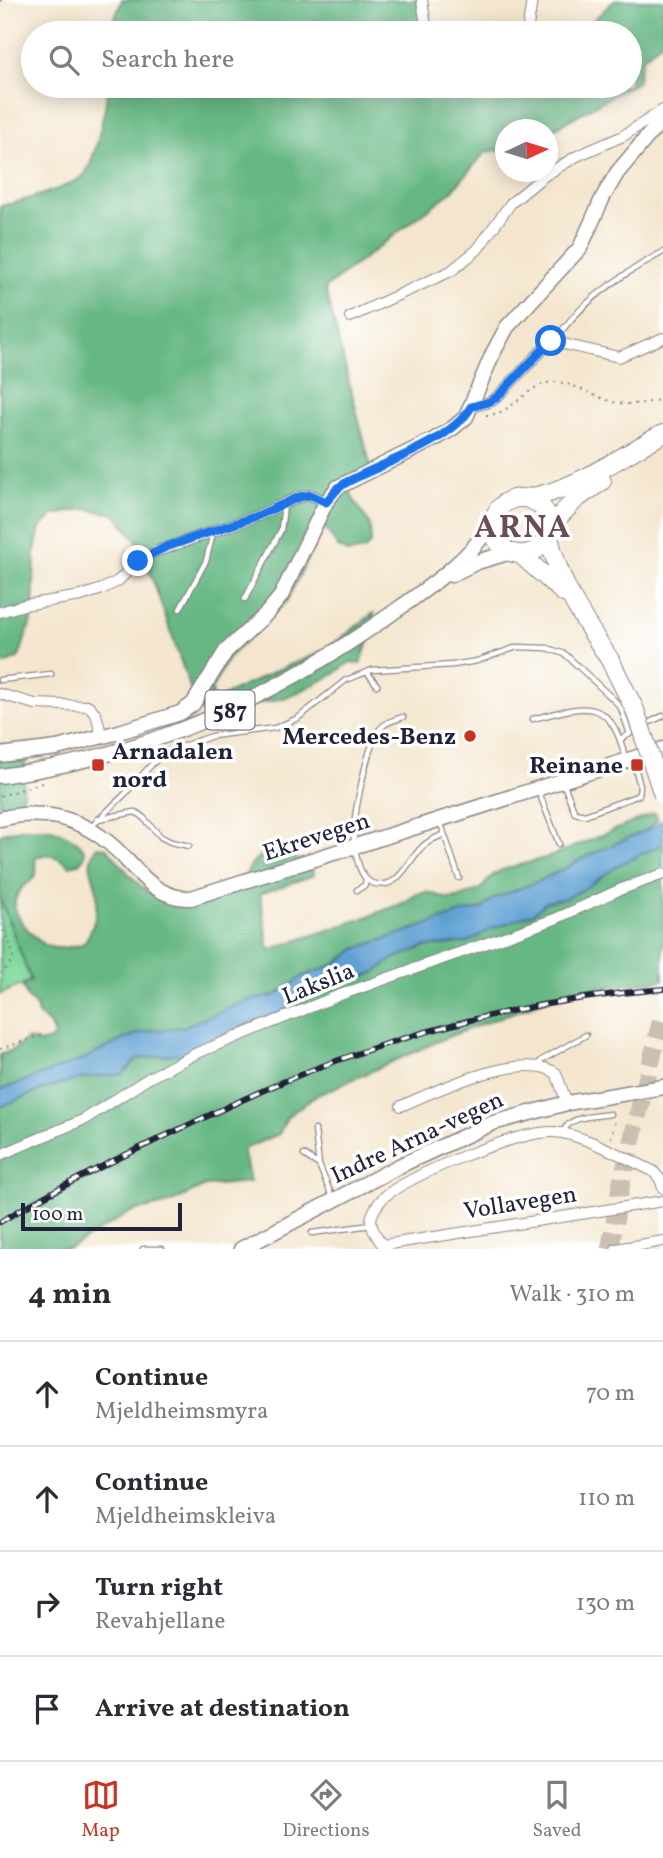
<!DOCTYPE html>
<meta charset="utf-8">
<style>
:root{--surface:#fff;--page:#f2f2f3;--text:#2b2b33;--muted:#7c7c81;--line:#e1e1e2;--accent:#c8321e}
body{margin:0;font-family:Vollkorn,serif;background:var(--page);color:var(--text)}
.compass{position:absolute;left:495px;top:119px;width:63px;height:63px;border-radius:50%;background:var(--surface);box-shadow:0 4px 18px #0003;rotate:86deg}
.scale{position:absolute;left:21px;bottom:18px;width:161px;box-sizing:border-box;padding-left:7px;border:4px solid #22223b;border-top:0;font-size:19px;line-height:24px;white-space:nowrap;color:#22223b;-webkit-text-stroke:5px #fff;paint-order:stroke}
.stop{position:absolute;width:21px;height:21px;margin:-16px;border:5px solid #1a73e8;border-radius:50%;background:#fff}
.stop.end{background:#1a73e8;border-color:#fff;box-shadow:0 2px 7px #0008}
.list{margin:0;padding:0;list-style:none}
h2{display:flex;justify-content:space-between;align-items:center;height:91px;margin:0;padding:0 28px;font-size:30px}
h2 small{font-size:23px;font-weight:400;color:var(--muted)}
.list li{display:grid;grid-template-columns:46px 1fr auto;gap:21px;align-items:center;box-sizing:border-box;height:105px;padding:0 28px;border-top:2px solid var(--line)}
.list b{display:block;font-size:26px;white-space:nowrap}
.list p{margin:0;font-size:23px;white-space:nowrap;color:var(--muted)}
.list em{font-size:23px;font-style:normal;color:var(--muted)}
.icon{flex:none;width:38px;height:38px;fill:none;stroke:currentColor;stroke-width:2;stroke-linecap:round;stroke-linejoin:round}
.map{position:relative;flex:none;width:663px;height:1249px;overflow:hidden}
.search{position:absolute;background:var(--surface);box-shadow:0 4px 18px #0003;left:21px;right:21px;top:21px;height:77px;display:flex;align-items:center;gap:18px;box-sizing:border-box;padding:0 24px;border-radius:38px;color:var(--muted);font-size:26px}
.sheet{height:511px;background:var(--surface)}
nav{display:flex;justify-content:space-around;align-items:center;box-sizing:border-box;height:98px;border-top:2px solid var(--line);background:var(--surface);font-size:19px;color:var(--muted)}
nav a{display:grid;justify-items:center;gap:4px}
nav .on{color:var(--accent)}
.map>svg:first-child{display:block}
.green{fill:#7ed69b;stroke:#507c6b;stroke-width:2}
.forest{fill:#66b783;stroke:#446c5f;stroke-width:2}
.water{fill:#5fa1d3;stroke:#406287;stroke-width:2}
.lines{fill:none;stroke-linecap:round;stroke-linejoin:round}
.highway-tunnel{stroke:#cabfb1;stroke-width:18;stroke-dasharray:18 9;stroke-linecap:butt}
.lane-casing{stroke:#8b8484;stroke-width:7}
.street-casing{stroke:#8b8484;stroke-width:12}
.secondary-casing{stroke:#8b8484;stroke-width:17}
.primary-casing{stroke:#8b8484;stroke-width:17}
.highway-casing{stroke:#8b8484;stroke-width:20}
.path{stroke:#8b8484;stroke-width:2;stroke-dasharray:2 5;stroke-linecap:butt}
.lane{stroke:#fff;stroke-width:4.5}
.street{stroke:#fff;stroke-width:10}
.secondary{stroke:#fff;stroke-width:14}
.primary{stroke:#fff;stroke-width:14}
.highway{stroke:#fff;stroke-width:18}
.rail-casing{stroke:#22223b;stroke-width:6}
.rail{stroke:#fff;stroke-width:3.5;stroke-dasharray:10;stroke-linecap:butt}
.highway-bridge-casing{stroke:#8b8484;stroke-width:20;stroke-linecap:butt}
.highway-bridge{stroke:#fff;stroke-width:18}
.route{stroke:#1a73e8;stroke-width:9}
.poi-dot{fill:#c8321e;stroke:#fff;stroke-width:2.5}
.labels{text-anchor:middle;stroke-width:7;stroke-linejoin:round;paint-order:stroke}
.shield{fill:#fff;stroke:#646476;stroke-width:2}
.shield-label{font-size:23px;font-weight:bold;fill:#22223b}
.poi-label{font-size:24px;font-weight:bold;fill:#22223b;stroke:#fff;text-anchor:end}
.street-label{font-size:24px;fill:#22223b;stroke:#fff}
.district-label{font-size:32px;font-weight:bold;letter-spacing:2px;fill:#6a4d56;stroke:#fff}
</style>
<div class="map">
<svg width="663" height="1249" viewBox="0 0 663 1249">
<rect width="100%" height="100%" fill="#fff"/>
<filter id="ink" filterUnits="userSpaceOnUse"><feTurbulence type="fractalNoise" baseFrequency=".0143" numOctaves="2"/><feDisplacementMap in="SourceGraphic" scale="14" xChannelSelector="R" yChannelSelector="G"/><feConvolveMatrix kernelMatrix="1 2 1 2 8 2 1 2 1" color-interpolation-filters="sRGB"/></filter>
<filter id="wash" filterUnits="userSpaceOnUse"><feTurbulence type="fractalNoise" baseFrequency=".00686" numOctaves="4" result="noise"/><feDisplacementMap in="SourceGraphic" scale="28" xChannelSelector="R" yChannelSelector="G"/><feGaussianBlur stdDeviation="1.57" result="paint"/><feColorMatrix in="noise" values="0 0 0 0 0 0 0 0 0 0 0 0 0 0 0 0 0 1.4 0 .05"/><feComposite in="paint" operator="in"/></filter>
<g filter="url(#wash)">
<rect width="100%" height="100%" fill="#f4e6ce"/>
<path class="green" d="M0,898L31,981L0,994Z"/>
<path class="forest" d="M122,0H423L433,33H109Z
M615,0H663V40L642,59L637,82L630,86V33H562L582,31Z
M107,86H629L548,132V130H505V156L497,150L485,152L452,191L325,288L373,476L350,487L352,497L370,525L371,542L365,550L348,553L338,547L324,526L286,602L229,657L212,688L213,701L277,670L323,652L374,613L373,629L360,664L350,662L333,675L288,697L249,705L229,717L209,722L195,702L141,546L115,514L86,509L53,515L40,528L35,550L33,615L19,657L5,664L0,659V206C17,203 71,187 83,176C94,166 108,101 107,86Z
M0,743L26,757L22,803L0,810Z
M655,813L658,819L646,831L592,854L542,880L493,899L482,909L462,913L356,949L334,965L305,975L274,996L249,1000L183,1027L143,1032L124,1039L82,1060L0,1090V1055L13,1050L27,1039L39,1043L51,1040L54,1035L49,1023L38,1015L36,1006L28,999L22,985L31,981L0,898V834C15,829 34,827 50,829C68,832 106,856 70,866C59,857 52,854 38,856L35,860C42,887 21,877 15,901C11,915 37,943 50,947C61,950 73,947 83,944C93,931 98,913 97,896C97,875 83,869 96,847L107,848C136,882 154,912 204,902C214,900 227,898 234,891C243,884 246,872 252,864C258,856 265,852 273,847L312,867L314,875L260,894L269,950L364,918L403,903L417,894L427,892L449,899L458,898L481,889L493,875L502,870L552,856Z
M663,844V980L567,992L450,1036L313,1097L287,1117L279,1134L243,1149L250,1182L205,1186L170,1203L131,1212L68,1249H0V1107L44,1089L84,1078L123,1074L137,1059L182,1053L197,1047L244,1025L278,1014L325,989L374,973L395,958L424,947L468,942L491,929L534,913L546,902L566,898L584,889L622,863Z"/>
<path class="water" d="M663,820V844L622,863L584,889L566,898L546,902L534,913L491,929L468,942L424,947L395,958L374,973L325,989L278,1014L244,1025L197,1047L183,1053L137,1059L123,1074L84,1078L44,1089L0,1107V1090L82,1060L124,1039L143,1032L183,1027L249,1000L274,996L305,975L334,965L356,949L462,913L482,909L493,899L542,880L592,854L653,827Z"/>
</g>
<g filter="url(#ink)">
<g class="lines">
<path class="highway-tunnel" d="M610,1249L621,1184L663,1013"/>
<g class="lane-casing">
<path id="lane" d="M555,341C577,304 626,272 663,252
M245,599L281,530L284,505
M180,609L206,561L213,533
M367,672L377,685
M0,680L51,674
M403,717C394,720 385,722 379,730C368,745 355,809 354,829C353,843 357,877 372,883C398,892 408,861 421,848C427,841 436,838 444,834
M533,719C585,705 610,696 625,757
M646,724L663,716
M563,782L575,813L585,815L639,795L640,786L633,760
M538,790L559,844
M98,819L135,812L141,815L161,837L171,842L189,846
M440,821L459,878
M91,827L126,793L153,763L166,752L212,736L275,728L298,718L346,680L372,670L453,665L477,661L517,647L547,648L565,654L614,700L621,708L630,734L621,739
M357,890L365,885L366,879
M537,1066L542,1060L586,1035
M315,1130L319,1165L333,1199
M563,1133C568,1115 594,1117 610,1114
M304,1155L319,1165
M312,1233L371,1225
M143,1249H162"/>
</g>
<g class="street-casing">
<path id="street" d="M422,0L426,26L432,33
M527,33L532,0
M350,317L451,271L477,250L511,203L544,176L577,156L623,136L663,110
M471,407L490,402L497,397L551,341L619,357L663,338
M0,612L24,605L81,596L102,589L118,581L138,561L155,552L257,516L299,497L311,495L326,502
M0,694L35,704L89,706L96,714L102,737
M401,1106C435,1091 522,1050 556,1073L567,1103
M0,1155L85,1119L149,1078L197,1053L340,995L555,919L619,890L663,874
M383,1245L663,1201
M385,1249C379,1238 368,1228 372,1215C375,1208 379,1202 384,1197C411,1174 518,1131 553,1132C581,1133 627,1159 653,1171L660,1179L663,1188
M616,1249L663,1241"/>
</g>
<g class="secondary-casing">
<path id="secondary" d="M0,755L57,748L119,732L180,713L193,704L226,651L267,613L281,596L326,502L338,487L435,439L453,428L466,417L493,353L507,327L580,248L603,197L617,173L663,118
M0,819C46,807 87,820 120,853C140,874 159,900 191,898L663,749
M241,1249L401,1165L493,1123L567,1103L663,1087"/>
</g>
<g class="primary-casing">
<path id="primary" d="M451,575L477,562L511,552
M0,776C148,756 270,700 391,614C428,588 468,561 493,522"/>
</g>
<g class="highway-casing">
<path id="highway" d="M527,498C577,490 618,457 663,434
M493 526a28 28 0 1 1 56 0a28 28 0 1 1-56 0Z
M549,527L575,500L602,481
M548,533C560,587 581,615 610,660
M520,554L564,593"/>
</g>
<path class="path" d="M0,1L3,0
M486,415C513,415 526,384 553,382C572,382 587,393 604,399C624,407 643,404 663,399
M0,796L42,783
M0,924L11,946L13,958L8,967L0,973
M0,1049L45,1034
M611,1138L615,1120"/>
<use href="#lane" class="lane"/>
<use href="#street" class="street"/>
<use href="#secondary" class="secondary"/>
<use href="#primary" class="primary"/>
<use href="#highway" class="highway"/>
<g class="rail-casing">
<path id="rail" d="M0,1222C58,1187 118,1158 180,1129C231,1105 283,1080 336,1061C440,1023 552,998 663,989"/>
</g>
<use href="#rail" class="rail"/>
<g class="highway-bridge-casing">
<path id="highway-bridge" d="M610,660L635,710L663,795"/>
</g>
<use href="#highway-bridge" class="highway-bridge"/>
</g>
</g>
<g class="lines" filter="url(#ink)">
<path class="route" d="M138,561L166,547L257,516L299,497L311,495L326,502L338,488L347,482C382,463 451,442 471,407L489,402L497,397L551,341"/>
</g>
<g class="poi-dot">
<circle cx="470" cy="736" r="7"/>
<rect x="91" y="758" width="14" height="14" rx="3.5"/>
<rect x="630" y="758" width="14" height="14" rx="3.5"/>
</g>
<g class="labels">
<rect class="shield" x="205.5" y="690.5" width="49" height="39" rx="5"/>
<g class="shield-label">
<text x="230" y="718">587</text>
</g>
<g class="poi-label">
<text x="456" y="744">Mercedes-Benz</text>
<text x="112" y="759" text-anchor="start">Arnadalen<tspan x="112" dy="28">nord</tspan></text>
<text x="623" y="773">Reinane</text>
</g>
<g class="street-label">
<text transform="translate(316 836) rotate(-18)" y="8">Ekrevegen</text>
<text transform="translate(318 983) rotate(-22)" y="8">Lakslia</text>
<text transform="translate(417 1137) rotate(-25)" y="8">Indre Arna-vegen</text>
<text transform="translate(520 1202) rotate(-9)" y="8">Vollavegen</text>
</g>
<g class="district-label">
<text x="523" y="537">ARNA</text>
</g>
</g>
</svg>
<svg class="compass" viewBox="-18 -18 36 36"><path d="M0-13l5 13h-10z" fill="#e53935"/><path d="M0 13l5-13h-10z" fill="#7c7c81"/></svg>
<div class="scale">100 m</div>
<div class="stop" style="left:551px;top:341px"></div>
<div class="stop end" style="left:138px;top:561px"></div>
<div class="search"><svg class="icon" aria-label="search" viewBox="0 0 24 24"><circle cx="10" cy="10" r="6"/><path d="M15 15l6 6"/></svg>Search here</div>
</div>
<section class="sheet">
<h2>4 min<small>Walk · 310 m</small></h2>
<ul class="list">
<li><svg class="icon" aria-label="ahead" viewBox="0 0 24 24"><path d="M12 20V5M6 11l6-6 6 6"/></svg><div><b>Continue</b><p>Mjeldheimsmyra</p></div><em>70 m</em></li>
<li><svg class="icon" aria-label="ahead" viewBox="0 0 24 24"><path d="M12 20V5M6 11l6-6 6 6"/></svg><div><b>Continue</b><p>Mjeldheimskleiva</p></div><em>110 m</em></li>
<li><svg class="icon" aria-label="right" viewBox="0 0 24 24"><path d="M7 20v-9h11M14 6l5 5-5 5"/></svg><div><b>Turn right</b><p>Revahjellane</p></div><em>130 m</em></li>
<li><svg class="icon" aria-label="arrive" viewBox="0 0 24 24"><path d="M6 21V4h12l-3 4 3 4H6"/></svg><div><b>Arrive at destination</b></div></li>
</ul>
</section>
<nav>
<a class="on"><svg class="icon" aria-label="map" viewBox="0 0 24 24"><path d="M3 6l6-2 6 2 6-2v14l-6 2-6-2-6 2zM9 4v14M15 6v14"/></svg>Map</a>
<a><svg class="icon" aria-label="directions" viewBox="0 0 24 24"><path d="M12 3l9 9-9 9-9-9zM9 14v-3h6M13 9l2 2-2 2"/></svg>Directions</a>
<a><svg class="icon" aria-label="saved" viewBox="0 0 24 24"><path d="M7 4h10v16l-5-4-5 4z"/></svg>Saved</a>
</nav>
